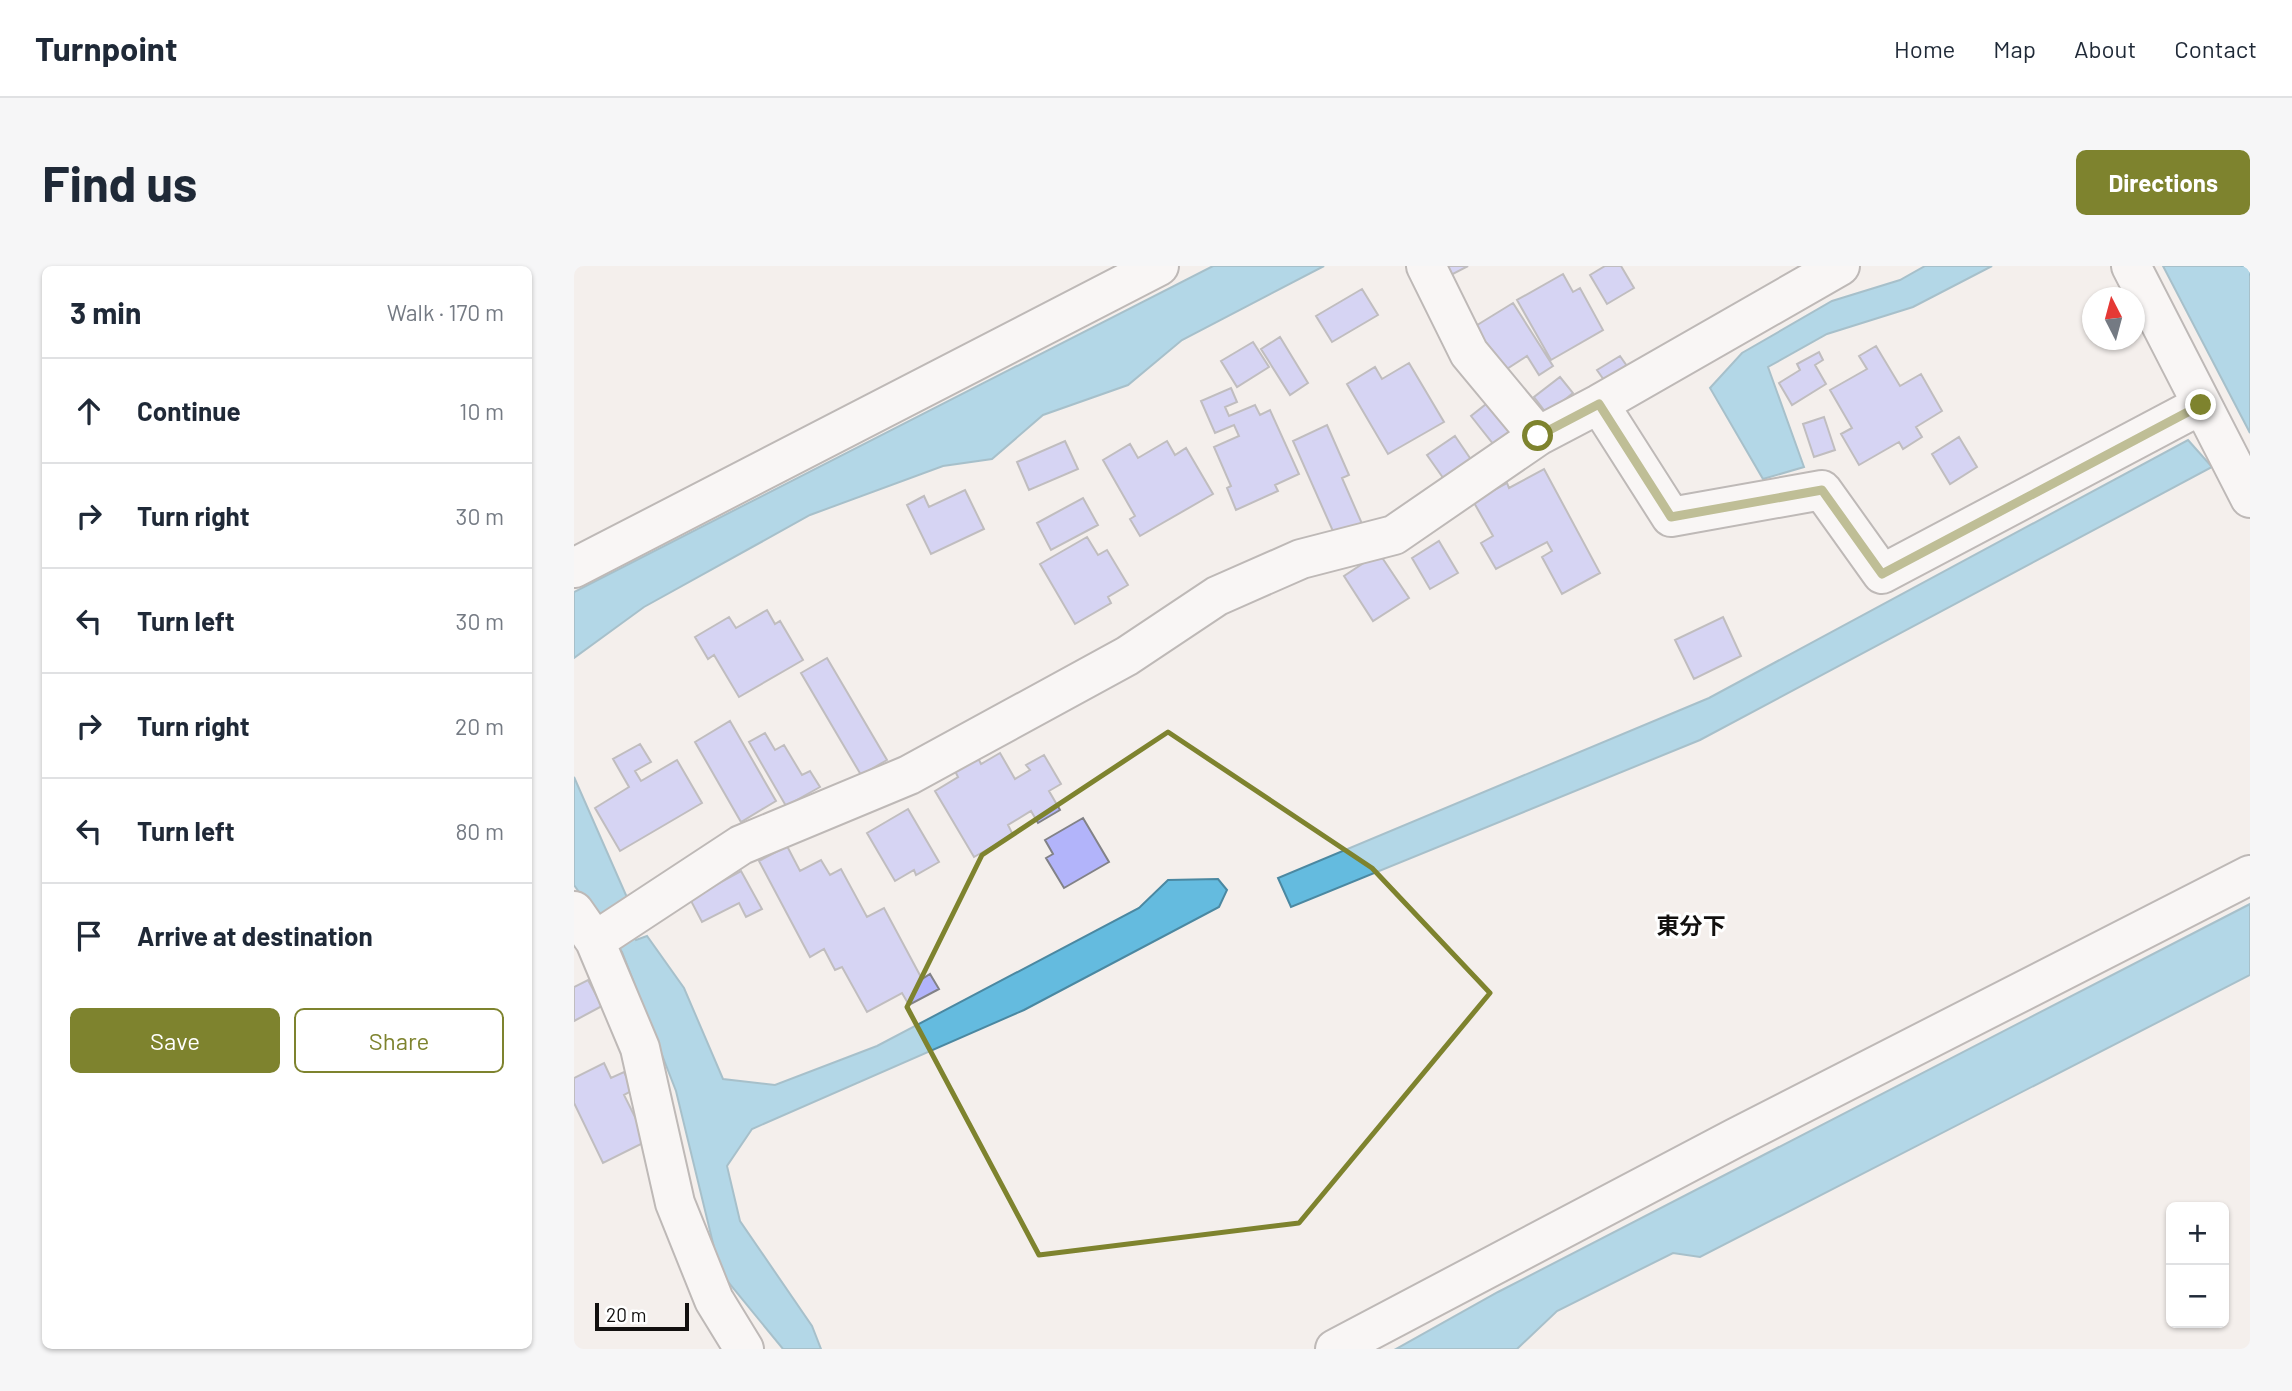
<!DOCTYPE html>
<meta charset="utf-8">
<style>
:root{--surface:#fff;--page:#f6f6f7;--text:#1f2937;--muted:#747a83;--line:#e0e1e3;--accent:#7e832e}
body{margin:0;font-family:Barlow,"Noto Sans JP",sans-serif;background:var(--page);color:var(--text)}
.controls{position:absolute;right:21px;bottom:21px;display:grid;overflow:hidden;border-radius:10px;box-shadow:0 2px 5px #0004}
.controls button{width:63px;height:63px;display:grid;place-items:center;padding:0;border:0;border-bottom:2px solid var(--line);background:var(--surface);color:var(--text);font:35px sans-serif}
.compass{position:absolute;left:1508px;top:21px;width:63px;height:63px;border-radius:50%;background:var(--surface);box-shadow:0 2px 5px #0004;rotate:354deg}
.scale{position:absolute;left:21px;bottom:18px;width:94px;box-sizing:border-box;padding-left:7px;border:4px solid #12100f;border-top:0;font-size:19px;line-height:24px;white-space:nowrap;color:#12100f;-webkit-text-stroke:5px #fff;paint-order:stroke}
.stop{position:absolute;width:21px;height:21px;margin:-16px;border:5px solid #7e832e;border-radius:50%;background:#fff}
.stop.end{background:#7e832e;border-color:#fff;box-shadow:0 2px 7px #0008}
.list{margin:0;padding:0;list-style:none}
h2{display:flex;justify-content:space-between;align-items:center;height:91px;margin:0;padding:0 28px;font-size:30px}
h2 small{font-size:23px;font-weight:400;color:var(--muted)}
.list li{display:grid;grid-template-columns:46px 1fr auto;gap:21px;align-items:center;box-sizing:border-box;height:105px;padding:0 28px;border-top:2px solid var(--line)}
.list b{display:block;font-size:26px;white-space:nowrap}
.list em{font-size:23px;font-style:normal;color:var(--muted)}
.actions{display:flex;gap:14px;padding:21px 28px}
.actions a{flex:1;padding:16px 0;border:2px solid var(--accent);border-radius:10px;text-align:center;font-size:24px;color:var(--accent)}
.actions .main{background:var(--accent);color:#fff}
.icon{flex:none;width:38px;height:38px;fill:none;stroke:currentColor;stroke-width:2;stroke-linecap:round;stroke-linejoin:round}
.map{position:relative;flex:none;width:1676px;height:1083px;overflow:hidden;border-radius:10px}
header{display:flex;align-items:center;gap:42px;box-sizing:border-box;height:98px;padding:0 35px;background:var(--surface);border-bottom:2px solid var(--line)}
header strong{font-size:33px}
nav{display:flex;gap:38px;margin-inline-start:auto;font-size:24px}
.intro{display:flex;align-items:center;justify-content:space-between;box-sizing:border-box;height:168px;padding:0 42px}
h1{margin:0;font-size:49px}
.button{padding:18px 32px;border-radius:10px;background:var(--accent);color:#fff;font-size:24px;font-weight:700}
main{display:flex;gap:42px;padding:0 42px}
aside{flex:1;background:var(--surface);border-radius:10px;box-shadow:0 2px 5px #0004}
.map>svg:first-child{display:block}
.water{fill:#64bbdf;stroke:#4b88a1;stroke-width:2}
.building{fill:#b2b4fa;stroke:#828287;stroke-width:2}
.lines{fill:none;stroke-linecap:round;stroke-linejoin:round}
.minor-casing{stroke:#7d7875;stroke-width:42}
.minor{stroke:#fff;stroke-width:38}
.route{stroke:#7e832e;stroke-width:9}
.marked{fill:none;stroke:#7e832e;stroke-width:5;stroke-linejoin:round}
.labels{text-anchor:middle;stroke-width:6;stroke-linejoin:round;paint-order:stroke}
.neighbourhood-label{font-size:23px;font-weight:bold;fill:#12100f;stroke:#fff}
</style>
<header>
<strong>Turnpoint</strong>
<nav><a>Home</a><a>Map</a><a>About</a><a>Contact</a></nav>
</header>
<div class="intro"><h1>Find us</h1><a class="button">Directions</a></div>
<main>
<aside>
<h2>3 min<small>Walk · 170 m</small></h2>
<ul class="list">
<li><svg class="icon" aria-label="ahead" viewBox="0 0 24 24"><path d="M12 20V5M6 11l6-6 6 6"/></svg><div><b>Continue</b></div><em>10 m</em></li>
<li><svg class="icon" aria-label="right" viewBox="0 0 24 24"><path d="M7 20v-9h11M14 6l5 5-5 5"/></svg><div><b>Turn right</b></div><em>30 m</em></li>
<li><svg class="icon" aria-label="left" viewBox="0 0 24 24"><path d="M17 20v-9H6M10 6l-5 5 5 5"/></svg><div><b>Turn left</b></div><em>30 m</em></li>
<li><svg class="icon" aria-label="right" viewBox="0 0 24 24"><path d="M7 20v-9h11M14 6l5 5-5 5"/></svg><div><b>Turn right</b></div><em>20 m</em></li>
<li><svg class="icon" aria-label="left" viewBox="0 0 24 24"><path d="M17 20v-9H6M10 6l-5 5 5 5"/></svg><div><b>Turn left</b></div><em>80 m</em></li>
<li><svg class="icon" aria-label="arrive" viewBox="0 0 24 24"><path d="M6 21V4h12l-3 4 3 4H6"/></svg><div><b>Arrive at destination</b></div></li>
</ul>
<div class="actions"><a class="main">Save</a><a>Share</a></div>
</aside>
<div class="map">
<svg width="1676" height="1083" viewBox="0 0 1676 1083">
<rect width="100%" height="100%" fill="#f4efec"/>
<path class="water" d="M639,0H750L608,74L554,119L469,149L418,193L369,200L236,249L70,341L0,392V326Z
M1351,0H1418L1339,41L1253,68L1194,101L1230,201L1189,213L1136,122L1168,87L1258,35L1326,14Z
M1589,0H1674L1676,4V167Z
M1614,174L1638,201L1126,474L717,641L704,612L1135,432Z
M0,511L55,636L43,645L62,674L73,670L110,722L149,813L201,819L303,780L565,642L594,614L644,613L653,624L645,641L450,744L178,863L153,900L166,955L238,1060L247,1083H209L146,1006L102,825L48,686L0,619Z
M1676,638V709L1126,991L1099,987L983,1045L943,1083H822L924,1026Z"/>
<path class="building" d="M872,0H894L877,9Z
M1031,0H1047L1060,22L1033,38L1016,9Z
M989,8L999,26L1006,22L1029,64L977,94L943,34Z
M788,23L804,49L758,76L742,50Z
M939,37L979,100L965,109L953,90L928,106L900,61Z
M706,71L734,117L716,129L687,83Z
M679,76L695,101L663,121L647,95Z
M1302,80L1326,120L1347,108L1368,145L1342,161L1348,171L1329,183L1325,176L1285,199L1267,168L1278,162L1256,124L1293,103L1285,90Z
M1245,86L1249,94L1241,99L1252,118L1218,139L1205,117L1226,104L1223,98Z
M1046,90L1055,103L1032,117L1023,104Z
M835,97L870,156L814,188L773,118L801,101L808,113Z
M986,111L999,127L973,148L960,131Z
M657,122L663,136L651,141L655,150L681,139L686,149L696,144L725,208L701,219L704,225L662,244L653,222L657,220L640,181L665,170L660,159L641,167L627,135Z
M916,135L939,164L920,179L897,150Z
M1250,151L1261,184L1240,191L1229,158Z
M753,159L775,209L768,212L789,260L762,272L719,175Z
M881,170L900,198L872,216L853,189Z
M1385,171L1403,201L1376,218L1358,188Z
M491,175L504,203L455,224L443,196Z
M593,175L601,189L612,182L639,228L566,270L556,253L561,250L529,194L556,178L564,192Z
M970,203L1026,307L988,328L968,291L978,285L973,276L922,303L907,277L919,270L899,235L933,217L935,222Z
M391,224L410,263L357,288L333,239L350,230L355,241Z
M509,232L524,259L477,284L463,257Z
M513,271L524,289L533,284L554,319L534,331L537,337L501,358L466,298Z
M865,275L884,307L856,323L838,292Z
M805,287L835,332L799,355L770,310Z
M193,344L201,358L206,355L229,394L165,431L140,389L134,393L121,371L155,351L162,362Z
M1149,351L1167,390L1120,413L1101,374Z
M253,392L313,494L287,509L227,407Z
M156,455L202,535L167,556L121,476Z
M191,467L201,484L210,479L228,509L236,505L246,521L212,540L175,476Z
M66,478L77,496L61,505L67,515L103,494L128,537L46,585L21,542L55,521L39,493Z
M426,487L441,513L456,504L452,499L470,489L487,518L475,525L486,544L464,557L457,545L434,559L439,569L400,591L361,525L384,511L380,503L403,490L407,498Z
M334,543L365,596L342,609L340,604L321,615L293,567Z
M509,552L535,596L490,622L472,592L479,588L471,574Z
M213,580L226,605L247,594L256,609L267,603L293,651L310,642L348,713L356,708L365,723L335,739L328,727L293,746L268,701L261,704L250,683L236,691L185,595Z
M167,605L188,643L172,651L165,637L128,656L116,633Z
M14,714L28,740L0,755V721Z
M30,797L37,812L50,806L59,824L50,829L73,875L29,897L0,837V812Z"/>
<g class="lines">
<g class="minor-casing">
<path id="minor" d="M852,0L895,87L964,170
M1557,0L1676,232
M1025,138L1097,251L1248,224L1308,308L1627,139
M0,302L585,0
M0,645L21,675L66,782L101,937L140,1034L170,1083
M21,675L167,579L335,509L553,390L643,330L727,293L820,269L964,170L1025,138L1266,0
M761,1083L1161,872L1676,609"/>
</g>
<use href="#minor" class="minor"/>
</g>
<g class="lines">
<path class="route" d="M964,170L1025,138L1097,251L1248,224L1308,308L1627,139"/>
</g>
<path d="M0 0H1676V1083H0ZM594,466L798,602L916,727L725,957L465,989L333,741L408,589Z" fill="#f4efec" fill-opacity=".55" fill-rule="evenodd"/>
<path class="marked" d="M594,466L798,602L916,727L725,957L465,989L333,741L408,589Z"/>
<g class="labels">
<g class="neighbourhood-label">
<text x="1117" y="668">東分下</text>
</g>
</g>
</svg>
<div class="controls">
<button>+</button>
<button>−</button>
</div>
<svg class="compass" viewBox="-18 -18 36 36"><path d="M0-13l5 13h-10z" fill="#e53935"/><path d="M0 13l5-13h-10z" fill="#747a83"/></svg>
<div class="scale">20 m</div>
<div class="stop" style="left:964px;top:170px"></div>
<div class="stop end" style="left:1627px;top:139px"></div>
</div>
</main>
